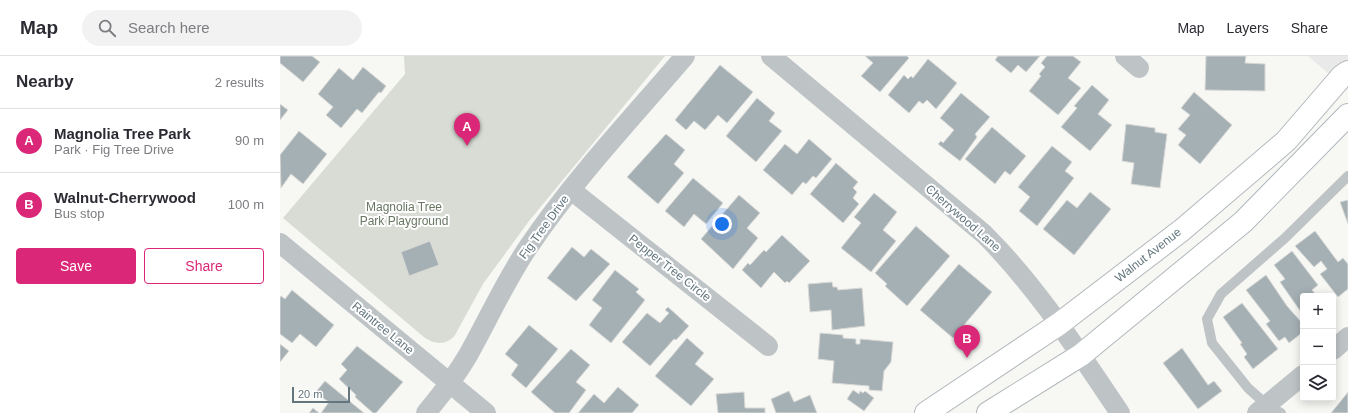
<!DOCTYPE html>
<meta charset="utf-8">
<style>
:root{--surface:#fff;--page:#f2f2f3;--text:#2b2b33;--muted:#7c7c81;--line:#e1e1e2;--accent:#db2777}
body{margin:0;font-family:Arial,sans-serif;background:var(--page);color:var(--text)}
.controls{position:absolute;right:12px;bottom:12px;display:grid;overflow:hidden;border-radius:4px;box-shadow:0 2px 10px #0003}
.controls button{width:36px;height:36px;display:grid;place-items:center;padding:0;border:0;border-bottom:1px solid var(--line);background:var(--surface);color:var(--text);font:20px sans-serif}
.scale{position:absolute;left:12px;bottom:10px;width:58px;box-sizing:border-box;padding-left:4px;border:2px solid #63767e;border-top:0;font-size:11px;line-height:14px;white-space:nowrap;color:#63767e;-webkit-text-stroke:3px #fff;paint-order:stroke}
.you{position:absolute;left:442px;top:168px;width:14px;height:14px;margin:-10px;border:3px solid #fff;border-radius:50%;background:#1a73e8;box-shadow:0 0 0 6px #1a73e833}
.badge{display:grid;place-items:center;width:26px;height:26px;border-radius:50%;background:var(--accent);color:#fff;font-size:13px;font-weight:700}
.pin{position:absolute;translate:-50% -33px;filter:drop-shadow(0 1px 2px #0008)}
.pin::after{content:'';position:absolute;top:21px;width:14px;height:12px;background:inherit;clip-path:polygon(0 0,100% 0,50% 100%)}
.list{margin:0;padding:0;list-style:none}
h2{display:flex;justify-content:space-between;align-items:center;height:52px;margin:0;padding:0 16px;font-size:17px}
h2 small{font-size:13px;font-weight:400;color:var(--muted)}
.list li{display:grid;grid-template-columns:26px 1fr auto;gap:12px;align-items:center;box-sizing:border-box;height:64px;padding:0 16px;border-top:1px solid var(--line)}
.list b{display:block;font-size:15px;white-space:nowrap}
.list p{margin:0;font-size:13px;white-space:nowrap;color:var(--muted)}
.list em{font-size:13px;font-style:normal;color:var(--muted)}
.actions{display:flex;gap:8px;padding:12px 16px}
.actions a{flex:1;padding:9px 0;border:1px solid var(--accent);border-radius:4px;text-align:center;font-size:14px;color:var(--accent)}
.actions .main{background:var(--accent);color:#fff}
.icon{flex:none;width:22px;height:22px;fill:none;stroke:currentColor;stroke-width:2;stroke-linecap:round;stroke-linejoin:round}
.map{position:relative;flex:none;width:1068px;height:357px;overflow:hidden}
header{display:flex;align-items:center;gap:24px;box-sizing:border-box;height:56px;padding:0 20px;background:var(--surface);border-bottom:1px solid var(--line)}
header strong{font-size:19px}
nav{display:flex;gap:22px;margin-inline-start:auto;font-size:14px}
.search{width:280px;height:36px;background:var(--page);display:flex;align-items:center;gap:10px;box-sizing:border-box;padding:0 14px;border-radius:22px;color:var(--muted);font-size:15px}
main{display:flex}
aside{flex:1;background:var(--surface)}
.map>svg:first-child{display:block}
.built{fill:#e8e9e8}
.green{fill:#d8dcd4}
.building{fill:#a5b0b4;stroke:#d9d9d7}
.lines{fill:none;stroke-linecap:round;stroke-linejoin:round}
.secondary-casing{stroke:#b1b8bb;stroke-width:24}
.service{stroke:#bec4c6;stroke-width:10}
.minor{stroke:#bec4c6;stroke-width:20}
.secondary{stroke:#fff;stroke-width:22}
.labels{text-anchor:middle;stroke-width:4;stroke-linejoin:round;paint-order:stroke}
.park-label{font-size:12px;fill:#687762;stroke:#fff}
.street-label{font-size:12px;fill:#63767e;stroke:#fff}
</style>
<header>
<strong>Map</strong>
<div class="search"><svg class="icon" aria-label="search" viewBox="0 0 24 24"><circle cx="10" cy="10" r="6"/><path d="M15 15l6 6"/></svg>Search here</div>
<nav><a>Map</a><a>Layers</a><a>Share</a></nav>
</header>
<main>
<aside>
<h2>Nearby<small>2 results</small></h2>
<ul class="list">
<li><span class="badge">A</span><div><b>Magnolia Tree Park</b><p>Park · Fig Tree Drive</p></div><em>90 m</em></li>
<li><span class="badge">B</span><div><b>Walnut-Cherrywood</b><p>Bus stop</p></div><em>100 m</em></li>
</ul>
<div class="actions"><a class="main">Save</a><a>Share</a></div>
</aside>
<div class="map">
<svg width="1068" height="357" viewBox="0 0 1068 357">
<rect width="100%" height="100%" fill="#f7f7f4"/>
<path class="built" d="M1028,0H1068V34L1042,12Z"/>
<path class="green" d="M124,0H385L249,165L203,228L175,279C167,289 156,289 145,282L3,162L125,18Z"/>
<path class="building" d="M0,0H32L40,6L23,26L0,7Z
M585,0H627L629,2L600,36L581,20L593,7Z
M718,0H760L746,16L738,9L731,17L715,4Z
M767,0H793L801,6L788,22L801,32L778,59L749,35L761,20L759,18L765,11L761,7Z
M926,0H966L965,7L985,8V35L925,34Z
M648,3L677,27L656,53L647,44L643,48L639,45L629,57L608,39L624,19L628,23L631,20L633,22Z
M440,9L473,36L447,67L438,59L425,74L414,65L406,74L395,64Z
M83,11L106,30L101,37L99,36L82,57L77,53L61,72L46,59L53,51L38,38L59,12L73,24Z
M812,29L829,44L818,58L832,69L810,95L781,71L797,52L794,50Z
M914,36L952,69L920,108L898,89L906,79L898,73L910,59L901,52Z
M681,37L710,61L695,78L697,81L680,105L658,88L661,85L663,87L674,74L660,62Z
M477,42L495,57L489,65L502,75L476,106L446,80Z
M0,48L8,54L0,64Z
M846,68L875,72V76L887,78L880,132L851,128L854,107L842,105Z
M712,71L746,100L730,119L725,115L715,128L685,103Z
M19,75L47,98L23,128L11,118L1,132L0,99Z
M386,78L405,94L394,108L404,117L378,148L347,121Z
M529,83L552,103L536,122L533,120L526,128L523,126L512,139L483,114L505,88L517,98Z
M772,90L792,106L785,115L794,122L757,170L739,155L750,141L738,131Z
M556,107L578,126L573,132L577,136L573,142L579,148L563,167L530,138Z
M413,122L443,147L426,168L414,158L404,171L385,155Z
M810,136L831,153L794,199L763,173L787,144L797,152Z
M594,137L617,156L603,174L616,185L591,216L561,192L581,167L574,161Z
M459,139L480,157L467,172L478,182L453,213L421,183Z
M1068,144V168L1060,146Z
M636,170L670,200L627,250L605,230L607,228L595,217Z
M1035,175L1058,206L1063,202L1068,208V233L1058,241L1040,218L1047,213L1041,205L1034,211L1015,190Z
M502,179L530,205L509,227L507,225L505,227L494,216L481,232L462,214L468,207L470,209L484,194L486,196Z
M150,185L159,209L129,220L121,196Z
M292,191L304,201L311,193L330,208L296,245L267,222Z
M1012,195L1038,229L1032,234L1037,240H1023V259L1000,226L1005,223L994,209Z
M679,208L712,236L673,282L640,254Z
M335,214L359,233L356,236L365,244L331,287L309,269L322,252L312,244Z
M986,219L1007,250L1023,268V276L1009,287L1005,281L999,285L986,268L990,265L966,234Z
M552,226L553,231H557L558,234L582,232L585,270L552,274L551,254L530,256L528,228Z
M12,234L54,269L36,291L20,278L12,287L0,278V242L1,240L5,243Z
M962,247L998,293L973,313L964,301L967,298L960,288L962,287L943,261Z
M388,251L409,270L396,284L394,283L370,310L342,286L367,257L380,267L389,257L385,254Z
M249,269L278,293L246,332L231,319L238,309L225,298Z
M540,277L563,279V282L576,283V288H580V283L613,286L611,306L604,315L602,335L589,334V330L552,327L554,305L538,303Z
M407,282L424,297L415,308L434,323L411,350L375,320Z
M0,288L9,295L0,306Z
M77,290L123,326L96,357H93L75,341L76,339L59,323L67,314L61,308Z
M902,292L928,329L934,325L942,335L918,353L883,307Z
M291,293L310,309L296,326L306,334L289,357H275L251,336Z
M45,325L84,357H41L49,346L35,337Z
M338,331L359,349L352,357H298L314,338L324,347Z
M573,334L579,338L580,335L583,337L585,335L594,342L584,355L567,343Z
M509,335L514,346L530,339L537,357H496L491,343Z
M464,336L465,352H485V357H438L436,338Z
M1068,336V357H1051L1060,346Z
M33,352L39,357H29Z"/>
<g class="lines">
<g class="secondary-casing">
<path id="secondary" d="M646,357L779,268L902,174L1006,85L1062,20L1068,16
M708,357L801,299L963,166L1068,59"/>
</g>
<path class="service" d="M1001,357L987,349L968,332L932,287L927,263L941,238L1005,182L1068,120"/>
<path class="minor" d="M491,0L704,178C757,231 798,295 840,357
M845,0L859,12
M291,134L488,290
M0,187L206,357
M1053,294L1068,281
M146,357C161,339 175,321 187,301C208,264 225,225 249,190C295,122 352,62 405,0
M977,357L1023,319"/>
<use href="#secondary" class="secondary"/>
</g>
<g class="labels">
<g class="park-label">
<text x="124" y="155">Magnolia Tree<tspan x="124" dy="14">Park Playground</tspan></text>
</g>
<g class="street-label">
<text transform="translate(683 162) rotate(41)" y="4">Cherrywood Lane</text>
<text transform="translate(264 171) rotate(-54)" y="4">Fig Tree Drive</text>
<text transform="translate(868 199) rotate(-38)" y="4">Walnut Avenue</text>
<text transform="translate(390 212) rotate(38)" y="4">Pepper Tree Circle</text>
<text transform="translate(103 272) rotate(39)" y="4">Raintree Lane</text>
</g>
</g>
</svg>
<div class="controls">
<button>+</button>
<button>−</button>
<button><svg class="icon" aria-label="layers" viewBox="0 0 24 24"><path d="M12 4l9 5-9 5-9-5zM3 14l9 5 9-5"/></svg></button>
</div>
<div class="scale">20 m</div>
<div class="you"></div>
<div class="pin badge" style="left:187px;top:90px">A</div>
<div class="pin badge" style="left:687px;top:302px">B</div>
</div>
</main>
